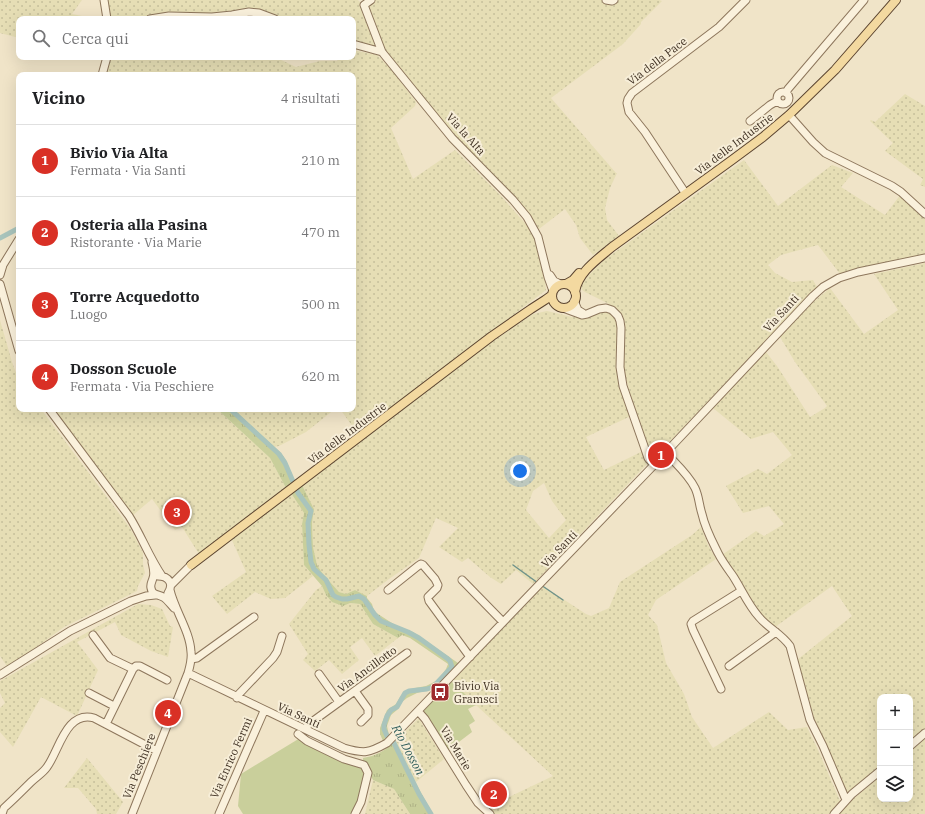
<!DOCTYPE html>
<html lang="it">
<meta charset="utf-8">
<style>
:root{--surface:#fff;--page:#f2f2f2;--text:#202124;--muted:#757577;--line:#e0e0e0;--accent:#d93025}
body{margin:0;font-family:"IBM Plex Serif",serif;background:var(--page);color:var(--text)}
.controls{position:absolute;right:12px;bottom:12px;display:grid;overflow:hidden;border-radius:8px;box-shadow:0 4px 16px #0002}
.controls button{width:36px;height:36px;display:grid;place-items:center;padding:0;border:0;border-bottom:1px solid var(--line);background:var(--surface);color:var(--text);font:20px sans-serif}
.you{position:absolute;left:520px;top:471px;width:14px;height:14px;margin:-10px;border:3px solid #fff;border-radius:50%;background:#1a73e8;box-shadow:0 0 0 6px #1a73e833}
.badge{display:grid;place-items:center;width:26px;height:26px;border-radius:50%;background:var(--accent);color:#fff;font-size:13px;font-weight:700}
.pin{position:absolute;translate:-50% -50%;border:2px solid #fff;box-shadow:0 1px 4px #0006}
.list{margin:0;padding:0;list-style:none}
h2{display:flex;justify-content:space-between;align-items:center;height:52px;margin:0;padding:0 16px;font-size:17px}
h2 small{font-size:13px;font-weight:400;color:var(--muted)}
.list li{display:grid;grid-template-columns:26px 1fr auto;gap:12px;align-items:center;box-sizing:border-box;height:72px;padding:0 16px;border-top:1px solid var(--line)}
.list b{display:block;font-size:15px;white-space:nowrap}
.list p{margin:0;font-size:13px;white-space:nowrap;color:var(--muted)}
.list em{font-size:13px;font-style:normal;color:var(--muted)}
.icon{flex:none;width:22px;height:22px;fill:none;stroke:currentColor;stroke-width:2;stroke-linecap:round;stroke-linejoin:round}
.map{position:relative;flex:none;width:925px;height:814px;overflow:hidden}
.search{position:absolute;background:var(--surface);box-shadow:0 4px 16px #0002;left:16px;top:16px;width:340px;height:44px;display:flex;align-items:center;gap:10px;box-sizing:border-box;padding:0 14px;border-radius:8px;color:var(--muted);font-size:15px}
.panel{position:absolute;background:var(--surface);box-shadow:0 4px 16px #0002;left:16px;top:72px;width:340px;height:340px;border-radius:8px}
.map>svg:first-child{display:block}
.farmland{fill:url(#farmland-dots);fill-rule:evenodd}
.grass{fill:url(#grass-tufts)}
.pitch{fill:#c9cf9b}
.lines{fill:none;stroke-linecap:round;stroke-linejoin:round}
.stream{stroke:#6f938a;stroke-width:1.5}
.canal{stroke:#a9c4bc;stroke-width:5}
.minor-casing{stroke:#8d765c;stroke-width:9}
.major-casing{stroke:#5b4430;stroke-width:10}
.minor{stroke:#faf1dc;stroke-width:7}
.major{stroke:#f3d9a0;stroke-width:8}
.labels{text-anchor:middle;stroke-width:4;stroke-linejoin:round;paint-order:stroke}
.street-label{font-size:11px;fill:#3d2e20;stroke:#f7eed8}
.poi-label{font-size:11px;fill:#3d2e20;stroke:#f7eed8;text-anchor:start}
.water-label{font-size:12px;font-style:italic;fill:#2f5d5a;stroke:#f7eed8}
</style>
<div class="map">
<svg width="925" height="814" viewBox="0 0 925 814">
<defs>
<pattern id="farmland-dots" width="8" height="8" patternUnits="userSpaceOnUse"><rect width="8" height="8" fill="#e6deb5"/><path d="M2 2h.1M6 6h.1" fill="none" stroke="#c6bf9b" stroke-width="1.8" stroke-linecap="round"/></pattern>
<pattern id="grass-tufts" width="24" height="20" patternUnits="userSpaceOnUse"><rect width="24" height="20" fill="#c9cf9b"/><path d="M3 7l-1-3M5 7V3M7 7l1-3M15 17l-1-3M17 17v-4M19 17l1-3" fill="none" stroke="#aeb285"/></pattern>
</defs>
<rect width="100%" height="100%" fill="#f0e4c8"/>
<path class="farmland" d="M0,0H82L72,14L98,19H19V38L0,33Z
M106,0H358L361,3L362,12L374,42L375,48L353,42V19H281L264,12L166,14L148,16L138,19H109Z
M376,0H659L662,1L641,22V24L623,44L551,98L616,173H617L610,188L605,208L607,220L619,236L593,255L580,238L576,225L565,209L539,229L531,219L457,142L382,50L368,7L369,4Z
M353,50L377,55L391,69L416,102L415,106L391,128L413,179L455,150L500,195L532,231L536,239L544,272L546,290L358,434L340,409H353V75H104L108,64L112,57H278L279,59L296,67L320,61H337L339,57H353Z
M905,94L925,106V187L920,185L923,179L885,151L893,143L870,121L871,120L875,122Z
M744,160L778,206L832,165L853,173L841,187L885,215L901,194L925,214V254L851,270L840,274L818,245L781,255L768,265L775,273L792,282L813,280L817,287L806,298L653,459L632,400L625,375L623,364V350L625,323L623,316L615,307L585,292L581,289L583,283L589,275L604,260Z
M925,263V730L910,743V697H880V768L845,796L813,725L797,660L852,616L832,586L775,627L762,616L751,601L722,555L756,531L764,536L784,524L769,506L743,513L726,486L758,469L767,474L792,455L773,432L751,439L713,408L766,352L777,366L810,417L825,408L827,406L795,362L780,337L811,304L830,288L864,334L898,310L874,274Z
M547,311L572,317H588L605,311L610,312L617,319L618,330L617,364L631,416L586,437L604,470L643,451L647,464L533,584L516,570L501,584L490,577L468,558L462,562L439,547L458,528L436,518L419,558L389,579L367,596L355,590L346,594L339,592L323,574L317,565L313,547L312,523L314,509L302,485L471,356L533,314ZM544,483L552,501L566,520L549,538L526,510L533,491Z
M0,320L12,362L19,381V409H41L130,528L143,553V564L145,573L138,586L137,591L64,627L8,668L0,656Z
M52,409H217L270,458L286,488L199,554L182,527L175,530L152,499L132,516Z
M233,409H335L306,432L279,446L274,447Z
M291,493L304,513L302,524L304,565L313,576L285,598L271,599L255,592L227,614L212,596L246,572L231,538Z
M701,527L708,545L716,559L656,600L648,615L657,625L666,663L684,694L692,717L713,748L769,712L788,730L807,727L819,752L840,801L830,814H492L486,808L553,776L477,706L452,681L542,587L546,588L586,614L591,616L609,608L620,582L692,535Z
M322,586L326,595L350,603L360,604L373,624L398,638L375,656L362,638L350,647L359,660L342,674L329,660L315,671L303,660L308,654L289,624L316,590Z
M138,604L151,605L162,609L170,626L173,627L168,657L151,651L121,635L115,622L77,642L98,670L77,716L41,697L13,747L0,732V708L5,703L0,693V681Z
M418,719H419L444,759L416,782L393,743Z
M925,739V814H838L847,804L880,777V799H910V752Z
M87,758L123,802L116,814H97L96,809L78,788H64Z
M373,780L394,789L410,814H365Z"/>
<path class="grass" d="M217,409H233L280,452L286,460L295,482L286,488L270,458Z
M302,485L314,509L312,523L313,547L317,565L323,574L339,592L346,594L355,590L367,596V598L372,604L374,611L378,614L395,625L413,632L458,663L433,689L417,693L407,698L402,702L397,710L391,715L387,726L389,735L383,741L380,734V728L387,710L396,704L400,697L406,691L415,688L426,686L438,680L446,669L448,664L410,638L402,635L398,638L373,624L360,604L350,603L343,606L332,602L326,595L322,586L304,565L302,524L304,513L291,493Z
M393,743C407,766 419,790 433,814H410L394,789L373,780L363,760V758C376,756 384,751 393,743Z"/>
<path class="pitch" d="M452,681L477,706L476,705L468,709L475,721L469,725L472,732L447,751L422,712Z
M300,738L364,767L368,773L358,805L351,814H243L238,806L241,774Z"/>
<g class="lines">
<path class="stream" d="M513,565L538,583
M541,585L563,600"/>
<path class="canal" d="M0,238L19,228
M230,409L279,454L285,463L298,493L311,511L308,523L309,545L311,562L314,569L326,580L333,595L336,597L342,599H347L359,596L364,599L375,615L381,621L408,632L419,638L448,659L450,661L452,667L433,687L427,689L409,691L405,693L397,707L391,710L387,716L384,725V729L387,736L393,741L419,794L431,814"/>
<g class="minor-casing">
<path id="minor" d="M104,0L107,19
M371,0L364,5L382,52
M606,0L612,1L614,0
M150,19L169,16L212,17L232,15L249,12L259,13L275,19
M353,44L382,52L452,138L513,200L527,217L538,237L548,277L553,291
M102,75L107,57
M777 98a6 6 0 1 1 12 0a6 6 0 1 1-12 0Z
M786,93L788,89L864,0
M789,115L813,142L825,153L892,186L901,192L925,214
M750,121L770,105L777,101
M684,191L645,132L629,112L627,103L628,99L632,93L719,27L746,0
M0,275L3,265L19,239
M550,275L554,281L560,284
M0,284L19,351
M574,301L578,310L583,313
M563,308L582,315L587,314L599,309L606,308L612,310L618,316L620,321L621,328L620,367L623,386L644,446L648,458L654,465
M49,409L129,516C141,535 149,557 162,576
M666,453C676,464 688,474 695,488C699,496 699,505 702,514C705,528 712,541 718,553C722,561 728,569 733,576C742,590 748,605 759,617C768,628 782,634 790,646L810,720L823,746L846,800
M152,562C153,567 155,573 153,578C152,582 150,584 151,588C152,595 157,594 163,597C167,599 171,605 174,608
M158,576C169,576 174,584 168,593
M462,580L503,622
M171,585L191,565
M388,590L418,566L421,564L423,565L435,579L438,585L437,588L428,597L429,601L470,657
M93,635L110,658L133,669L136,666H140L167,680
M191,659L197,658L254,617
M729,666L776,632
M188,673L344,748C364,754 369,753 387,743L654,465L813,296L823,287L839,278L858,272L925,258
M319,674L339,702
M0,675L70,631L131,601L146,596L155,595
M721,689L693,630L691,624L693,621L741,591
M355,691L368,709V715L361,722
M89,693L114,706
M237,698L238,695L273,658L277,652L282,636
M418,711L425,719L466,785L478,803L490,814
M106,724L133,669
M305,729L309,724L407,653
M298,734L307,741L344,759L364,765L368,773L361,802L355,814
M910,746L925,733
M2,814L4,808C13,800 22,791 31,782C36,777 43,773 47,767C59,751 66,710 94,718L157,751
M132,814L188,673C190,666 192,660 191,652C190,631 175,611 170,590
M219,814L264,711
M834,814L852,794L880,771"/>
</g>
<g class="major-casing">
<path id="major" d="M566,284L573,280L579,273
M552 296a12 12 0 1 1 24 0a12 12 0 1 1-24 0Z
M575,292C578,272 598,259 612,247L732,160L763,137L789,115L835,70L896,0
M191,565L492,336L531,309L545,300L552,295"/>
</g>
<use href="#minor" class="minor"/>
<use href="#major" class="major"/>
</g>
<defs>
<g id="bus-square" transform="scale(1)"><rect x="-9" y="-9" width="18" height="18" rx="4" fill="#9e2a2b" stroke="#f7eed8"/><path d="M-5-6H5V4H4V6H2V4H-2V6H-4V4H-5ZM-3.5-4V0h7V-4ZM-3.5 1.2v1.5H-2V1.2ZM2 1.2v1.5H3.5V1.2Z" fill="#fff"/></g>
</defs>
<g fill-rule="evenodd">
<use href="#bus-square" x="440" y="692"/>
</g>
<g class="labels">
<g class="street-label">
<text transform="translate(657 61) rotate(-37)" y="4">Via della Pace</text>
<text transform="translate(466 134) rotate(48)" y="4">Via la Alta</text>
<text transform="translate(734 144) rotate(-37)" y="4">Via delle Industrie</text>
<text transform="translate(781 313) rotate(-47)" y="4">Via Santi</text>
<text transform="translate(347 433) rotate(-37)" y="4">Via delle Industrie</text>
<text transform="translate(559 549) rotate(-46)" y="4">Via Santi</text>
<text transform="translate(367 669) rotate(-36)" y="4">Via Ancillotto</text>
<text transform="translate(299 715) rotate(25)" y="4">Via Santi</text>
<text transform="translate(456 748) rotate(59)" y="4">Via Marie</text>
<text transform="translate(231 758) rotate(-66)" y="4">Via Enrico Fermi</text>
<text transform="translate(139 766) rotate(-68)" y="4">Via Peschiere</text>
</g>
<g class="poi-label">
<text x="454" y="690">Bivio Via<tspan x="454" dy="13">Gramsci</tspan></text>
</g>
<g class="water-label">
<text transform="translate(408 750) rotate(62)" y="4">Rio Dosson</text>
</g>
</g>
</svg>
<div class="controls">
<button>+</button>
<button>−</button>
<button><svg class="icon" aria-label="layers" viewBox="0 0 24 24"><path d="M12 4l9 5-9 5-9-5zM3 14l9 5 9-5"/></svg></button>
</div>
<div class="you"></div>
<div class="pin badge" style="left:661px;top:455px">1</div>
<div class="pin badge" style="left:494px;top:794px">2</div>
<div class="pin badge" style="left:177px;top:512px">3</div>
<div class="pin badge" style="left:168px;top:713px">4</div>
<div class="search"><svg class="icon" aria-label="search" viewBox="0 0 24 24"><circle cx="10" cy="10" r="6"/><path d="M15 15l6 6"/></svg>Cerca qui</div>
<section class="panel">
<h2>Vicino<small>4 risultati</small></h2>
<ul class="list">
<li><span class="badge">1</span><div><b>Bivio Via Alta</b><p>Fermata · Via Santi</p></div><em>210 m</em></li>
<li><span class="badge">2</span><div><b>Osteria alla Pasina</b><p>Ristorante · Via Marie</p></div><em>470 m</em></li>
<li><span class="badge">3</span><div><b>Torre Acquedotto</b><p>Luogo</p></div><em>500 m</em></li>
<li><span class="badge">4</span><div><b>Dosson Scuole</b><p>Fermata · Via Peschiere</p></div><em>620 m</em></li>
</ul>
</section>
</div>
